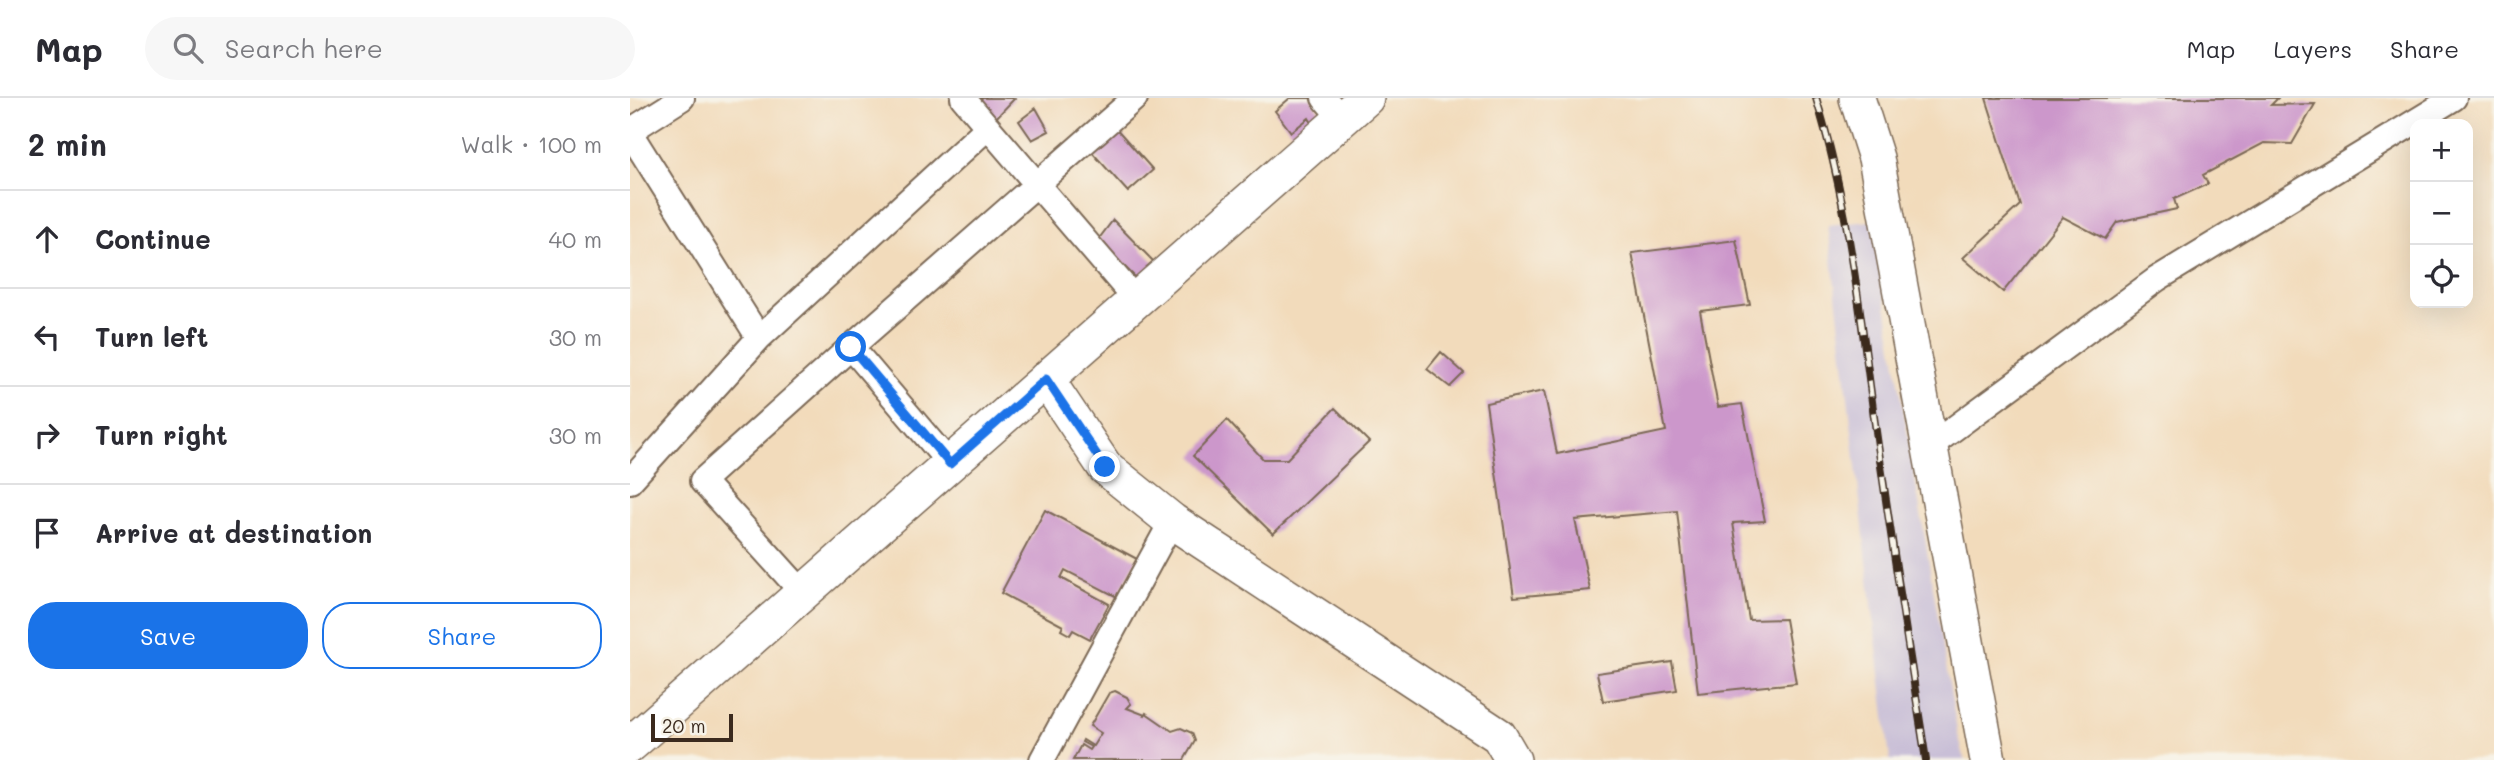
<!DOCTYPE html>
<meta charset="utf-8">
<style>
:root{--surface:#fff;--page:#f7f7f7;--text:#2b2b33;--muted:#7c7c81;--line:#e1e1e2;--accent:#1a73e8}
body{margin:0;font-family:Mali,sans-serif;background:var(--page);color:var(--text)}
.controls{position:absolute;right:21px;top:21px;display:grid;overflow:hidden;border-radius:14px;box-shadow:0 7px 28px #0002}
.controls button{width:63px;height:63px;display:grid;place-items:center;padding:0;border:0;border-bottom:2px solid var(--line);background:var(--surface);color:var(--text);font:35px sans-serif}
.scale{position:absolute;left:21px;bottom:18px;width:82px;box-sizing:border-box;padding-left:7px;border:4px solid #3b2a1e;border-top:0;font-size:19px;line-height:24px;white-space:nowrap;color:#3b2a1e;-webkit-text-stroke:5px #f7f3e8;paint-order:stroke}
.stop{position:absolute;width:21px;height:21px;margin:-16px;border:5px solid #1a73e8;border-radius:50%;background:#fff}
.stop.end{background:#1a73e8;border-color:#fff;box-shadow:0 2px 7px #0008}
.list{margin:0;padding:0;list-style:none}
h2{display:flex;justify-content:space-between;align-items:center;height:91px;margin:0;padding:0 28px;font-size:30px}
h2 small{font-size:23px;font-weight:400;color:var(--muted)}
.list li{display:grid;grid-template-columns:46px 1fr auto;gap:21px;align-items:center;box-sizing:border-box;height:98px;padding:0 28px;border-top:2px solid var(--line)}
.list b{display:block;font-size:26px;white-space:nowrap}
.list em{font-size:23px;font-style:normal;color:var(--muted)}
.actions{display:flex;gap:14px;padding:21px 28px}
.actions a{flex:1;padding:16px 0;border:2px solid var(--accent);border-radius:28px;text-align:center;font-size:24px;color:var(--accent)}
.actions .main{background:var(--accent);color:#fff}
.icon{flex:none;width:38px;height:38px;fill:none;stroke:currentColor;stroke-width:2;stroke-linecap:round;stroke-linejoin:round}
.map{position:relative;flex:none;width:1864px;height:662px;overflow:hidden}
header{display:flex;align-items:center;gap:42px;box-sizing:border-box;height:98px;padding:0 35px;background:var(--surface);border-bottom:2px solid var(--line)}
header strong{font-size:33px}
nav{display:flex;gap:38px;margin-inline-start:auto;font-size:24px}
.search{width:490px;height:63px;background:var(--page);display:flex;align-items:center;gap:18px;box-sizing:border-box;padding:0 24px;border-radius:38px;color:var(--muted);font-size:26px}
main{display:flex}
aside{flex:1;background:var(--surface)}
.map>svg:first-child{display:block}
.industrial{fill:#c9bfd7}
.building{fill:#cc97cb}
.lines{fill:none;stroke-linecap:round;stroke-linejoin:round}
.street-casing{stroke:#7b6855;stroke-width:28}
.secondary-casing{stroke:#7b6855;stroke-width:38}
.street{stroke:#fff;stroke-width:24}
.secondary{stroke:#fff;stroke-width:35}
.rail-casing{stroke:#3b2a1e;stroke-width:8}
.rail{stroke:#f7f3e8;stroke-width:5;stroke-dasharray:16;stroke-linecap:butt}
.route{stroke:#1a73e8;stroke-width:9}
</style>
<header>
<strong>Map</strong>
<div class="search"><svg class="icon" aria-label="search" viewBox="0 0 24 24"><circle cx="10" cy="10" r="6"/><path d="M15 15l6 6"/></svg>Search here</div>
<nav><a>Map</a><a>Layers</a><a>Share</a></nav>
</header>
<main>
<aside>
<h2>2 min<small>Walk · 100 m</small></h2>
<ul class="list">
<li><svg class="icon" aria-label="ahead" viewBox="0 0 24 24"><path d="M12 20V5M6 11l6-6 6 6"/></svg><div><b>Continue</b></div><em>40 m</em></li>
<li><svg class="icon" aria-label="left" viewBox="0 0 24 24"><path d="M17 20v-9H6M10 6l-5 5 5 5"/></svg><div><b>Turn left</b></div><em>30 m</em></li>
<li><svg class="icon" aria-label="right" viewBox="0 0 24 24"><path d="M7 20v-9h11M14 6l5 5-5 5"/></svg><div><b>Turn right</b></div><em>30 m</em></li>
<li><svg class="icon" aria-label="arrive" viewBox="0 0 24 24"><path d="M6 21V4h12l-3 4 3 4H6"/></svg><div><b>Arrive at destination</b></div></li>
</ul>
<div class="actions"><a class="main">Save</a><a>Share</a></div>
</aside>
<div class="map">
<svg width="1864" height="662" viewBox="0 0 1864 662">
<rect width="100%" height="100%" fill="#f7f3e8"/>
<filter id="ink" filterUnits="userSpaceOnUse"><feTurbulence type="fractalNoise" baseFrequency=".0143" numOctaves="2"/><feDisplacementMap in="SourceGraphic" scale="14" xChannelSelector="R" yChannelSelector="G"/><feConvolveMatrix kernelMatrix="1 2 1 2 8 2 1 2 1" color-interpolation-filters="sRGB"/></filter>
<filter id="wash" filterUnits="userSpaceOnUse"><feTurbulence type="fractalNoise" baseFrequency=".00686" numOctaves="4" result="noise"/><feDisplacementMap in="SourceGraphic" scale="28" xChannelSelector="R" yChannelSelector="G"/><feGaussianBlur stdDeviation="1.57" result="paint"/><feColorMatrix in="noise" values="0 0 0 0 0 0 0 0 0 0 0 0 0 0 0 0 0 1.4 0 .05"/><feComposite in="paint" operator="in"/></filter>
<g filter="url(#wash)">
<rect width="100%" height="100%" fill="#f2dbbb"/>
<path class="industrial" d="M1242,123L1327,633L1335,662H1260L1198,127Z"/>
<g id="blocks">
<path class="building" d="M344,0H385L364,22Z
M660,0H680L694,19L683,27L679,20L661,34L645,13Z
M1356,0H1648L1641,7L1685,6L1662,46L1634,45L1573,77L1578,86L1544,101L1547,111L1487,124L1475,141L1433,119L1373,194L1333,160L1390,107Z
M406,10L419,33L402,42L389,23Z
M484,28L523,72L498,94L460,52Z
M483,122L525,165L507,181L468,142Z
M1106,142L1120,207L1070,213L1088,309L1112,306L1135,423L1103,425L1119,522L1155,521L1166,585L1068,595L1047,413L945,422L960,492L884,499L856,305L914,293L927,356L1036,333L1002,155Z
M811,254L834,275L820,289L797,271Z
M705,310L739,344L643,436L563,358L597,322L633,361H657Z
M415,412L507,461L487,499L435,472L431,480L479,506L460,541L443,532L440,537L431,532L433,528L371,495Z
M1042,564L1047,592L973,603L967,575Z
M485,593L497,599L501,606L497,610L515,617L516,615L542,633L551,630L562,635L565,643L554,662H443L451,647L459,652L461,649L452,644L453,642L463,648L471,635L460,628L479,595Z"/>
</g>
</g>
<g filter="url(#ink)">
<use href="#blocks" fill-opacity="0" stroke="#7b6855" stroke-width="2"/>
<g class="lines">
<g class="street-casing">
<path id="street" d="M333,0L506,202
M694,0L712,21
M0,33L52,0
M0,35L129,240
M1299,349L1527,181L1824,0
M320,366L221,249L505,0
M0,383L129,240L358,29
M173,495L72,383L221,249
M412,662L542,423"/>
</g>
<g class="secondary-casing">
<path id="secondary" d="M1227,0L1246,60L1358,662
M416,281L475,369L542,423L869,638L883,662
M0,647L736,0"/>
</g>
<use href="#street" class="street"/>
<use href="#secondary" class="secondary"/>
<g class="rail-casing">
<path id="rail" d="M1186,0C1218,104 1230,212 1244,319C1260,434 1278,548 1296,662"/>
</g>
<use href="#rail" class="rail"/>
</g>
</g>
<g class="lines" filter="url(#ink)">
<path class="route" d="M221,249L320,366L416,281L475,369"/>
</g>
</svg>
<div class="controls">
<button>+</button>
<button>−</button>
<button><svg class="icon" aria-label="locate" viewBox="0 0 24 24"><circle cx="12" cy="12" r="6"/><path d="M12 2v4M12 18v4M2 12h4M18 12h4"/></svg></button>
</div>
<div class="scale">20 m</div>
<div class="stop" style="left:221px;top:249px"></div>
<div class="stop end" style="left:475px;top:369px"></div>
</div>
</main>
